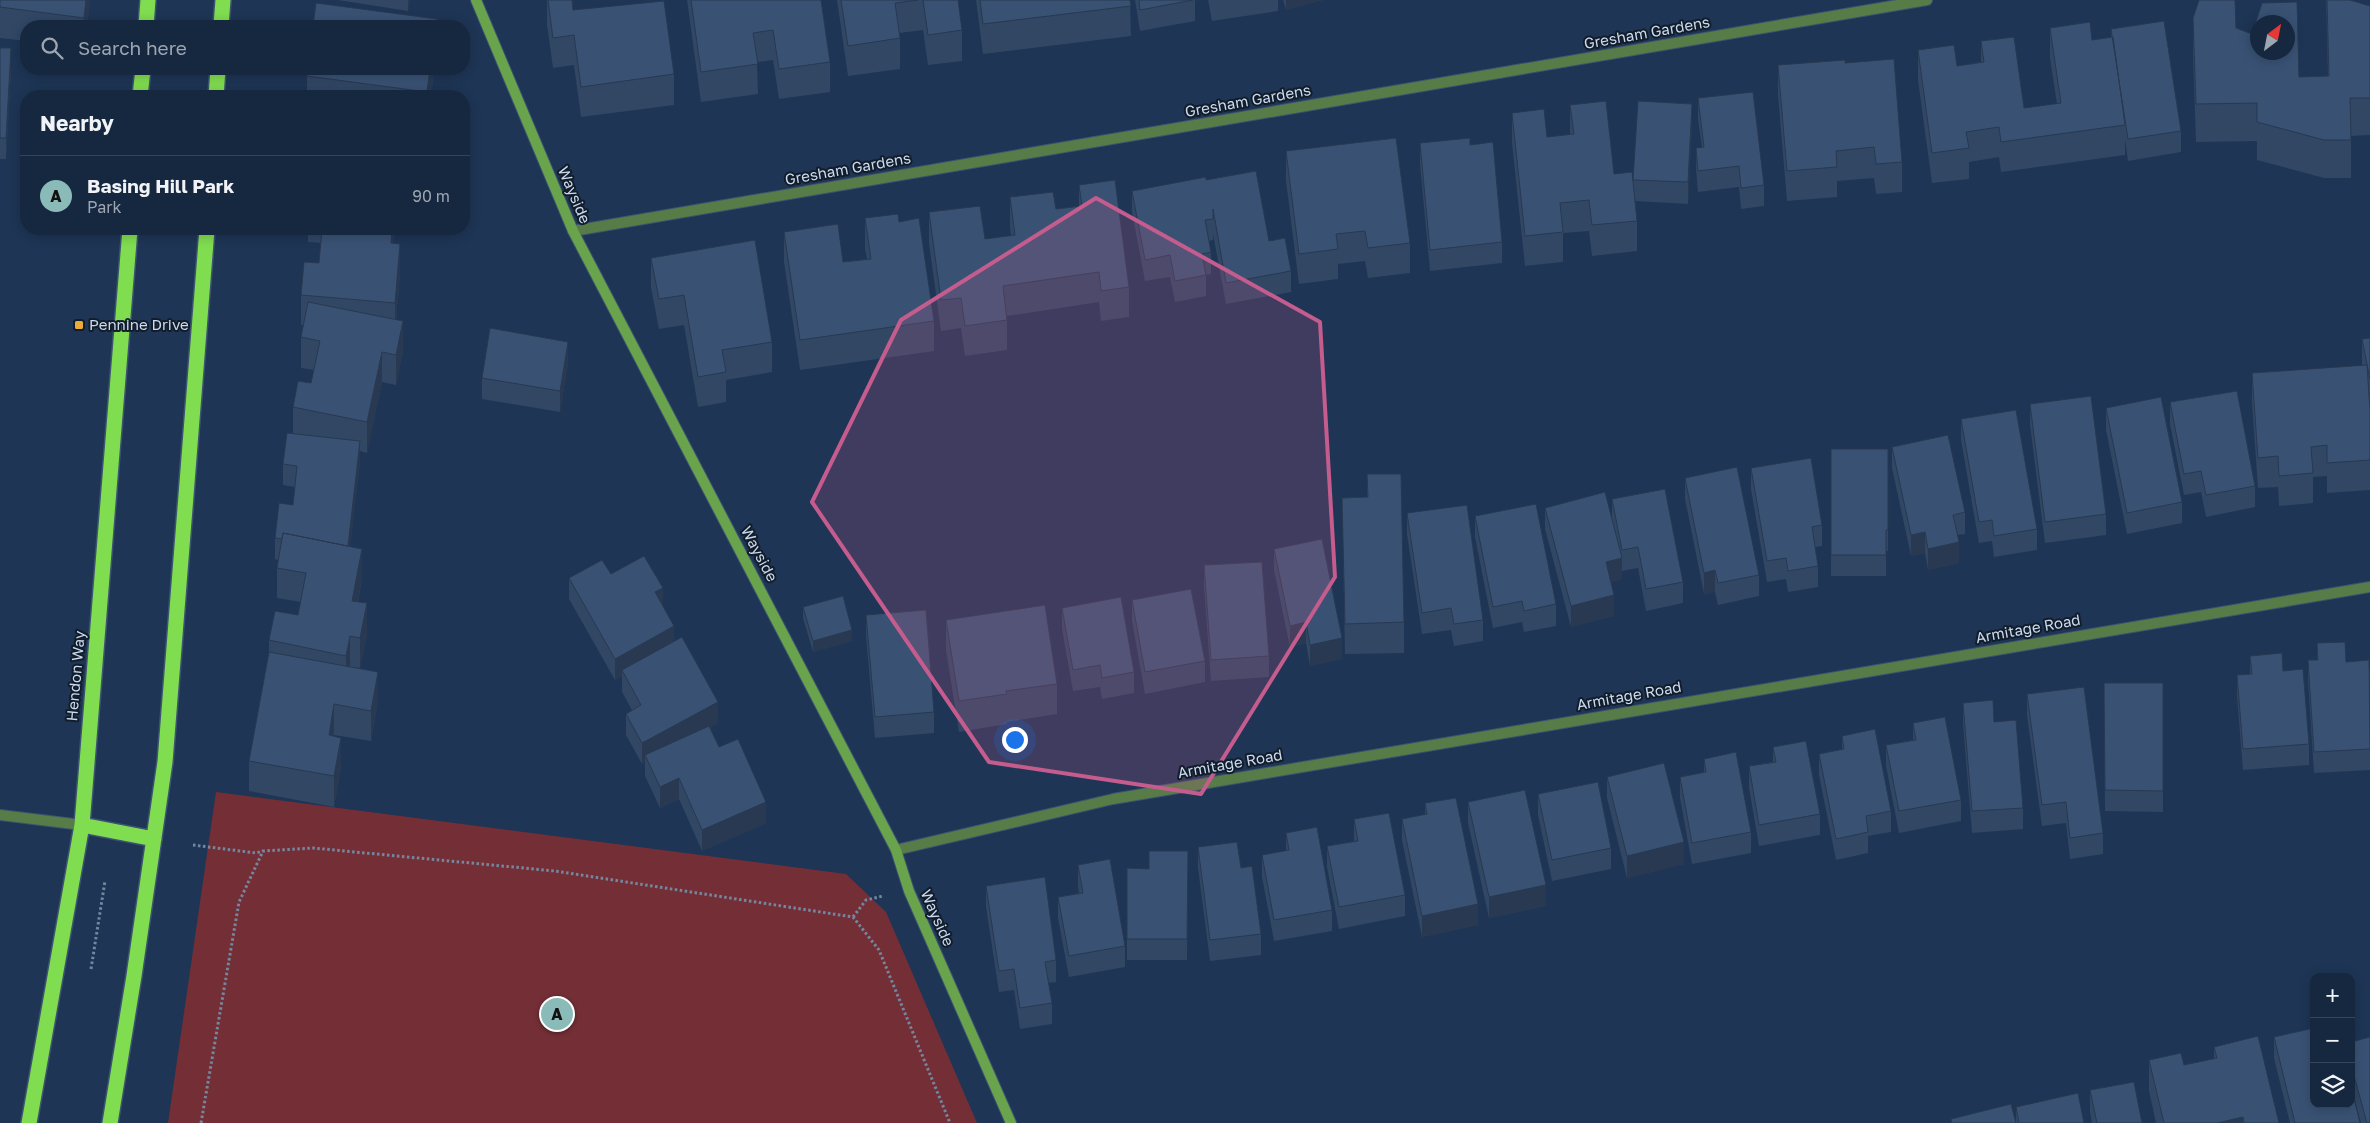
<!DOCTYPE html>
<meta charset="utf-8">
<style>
:root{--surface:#162840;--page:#1f3047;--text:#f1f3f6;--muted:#9ea6b1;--line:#354459;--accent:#8bbbb9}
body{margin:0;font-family:"Golos Text",sans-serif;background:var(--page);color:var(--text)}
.controls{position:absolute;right:15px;bottom:15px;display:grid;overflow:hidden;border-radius:10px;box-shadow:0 2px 12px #0003}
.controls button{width:45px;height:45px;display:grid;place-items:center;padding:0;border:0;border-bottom:1px solid var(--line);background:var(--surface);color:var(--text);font:25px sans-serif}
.compass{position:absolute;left:2250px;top:15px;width:45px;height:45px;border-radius:50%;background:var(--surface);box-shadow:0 2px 12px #0003;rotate:32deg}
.you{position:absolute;left:1014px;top:739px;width:18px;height:18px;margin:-12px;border:4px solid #fff;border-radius:50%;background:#1a73e8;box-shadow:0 0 0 8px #1a73e833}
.badge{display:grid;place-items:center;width:32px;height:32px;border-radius:50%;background:var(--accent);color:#111;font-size:16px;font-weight:700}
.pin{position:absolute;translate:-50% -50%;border:2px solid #fff;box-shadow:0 1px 5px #0006}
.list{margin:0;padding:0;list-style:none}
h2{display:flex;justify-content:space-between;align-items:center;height:65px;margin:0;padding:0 20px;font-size:21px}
h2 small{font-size:16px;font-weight:400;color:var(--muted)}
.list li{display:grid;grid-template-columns:32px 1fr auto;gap:15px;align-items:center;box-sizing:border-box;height:80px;padding:0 20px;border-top:1px solid var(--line)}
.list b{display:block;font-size:19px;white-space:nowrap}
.list p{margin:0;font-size:16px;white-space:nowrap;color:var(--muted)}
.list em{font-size:16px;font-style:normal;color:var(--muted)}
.icon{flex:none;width:28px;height:28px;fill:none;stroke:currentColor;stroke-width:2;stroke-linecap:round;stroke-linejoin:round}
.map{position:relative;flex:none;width:2370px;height:1123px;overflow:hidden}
.search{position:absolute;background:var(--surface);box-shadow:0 2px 12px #0003;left:20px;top:20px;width:450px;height:55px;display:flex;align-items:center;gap:12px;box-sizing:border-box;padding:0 18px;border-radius:20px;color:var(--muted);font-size:19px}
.panel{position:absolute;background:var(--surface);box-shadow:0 2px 12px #0003;left:20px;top:90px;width:450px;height:145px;border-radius:20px}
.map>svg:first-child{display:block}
.green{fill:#742f36}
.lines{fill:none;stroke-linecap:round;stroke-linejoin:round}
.street-casing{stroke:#3d5371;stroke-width:12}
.secondary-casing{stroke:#3d5371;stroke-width:12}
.highway-casing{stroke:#3d5371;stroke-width:18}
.path{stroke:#7487a1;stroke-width:3;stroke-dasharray:2.5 2.5;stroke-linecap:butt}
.street{stroke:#577c47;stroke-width:10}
.secondary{stroke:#69a44d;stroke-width:10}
.highway{stroke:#80dd50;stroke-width:15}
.wall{fill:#314764}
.shaded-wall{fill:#283951}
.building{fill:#395274;stroke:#283951;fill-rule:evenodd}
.marked{fill:#c55c8e;fill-opacity:0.2;stroke:#c55c8e;stroke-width:4;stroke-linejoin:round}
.poi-dot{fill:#ebaa39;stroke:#121d2b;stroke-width:2}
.labels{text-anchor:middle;stroke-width:4;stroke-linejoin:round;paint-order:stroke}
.street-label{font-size:15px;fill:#cbdaee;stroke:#121d2b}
.poi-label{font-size:15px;fill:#cbdaee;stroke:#121d2b;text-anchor:start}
</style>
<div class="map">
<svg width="2370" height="1123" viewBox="0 0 2370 1123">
<rect width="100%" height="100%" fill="#1e3555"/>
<path class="green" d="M216,792L846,874L886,912L977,1123H168Z"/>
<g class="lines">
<g class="street-casing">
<path id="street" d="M573,231L1927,0
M0,815L82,825
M896,850L1113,799L2370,587"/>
</g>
<g class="secondary-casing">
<path id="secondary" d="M476,0L573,231L896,850L909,891L1011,1123"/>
</g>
<g class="highway-casing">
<path id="highway" d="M146,26L148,0
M221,26L223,0
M140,96L143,69
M216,96L218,69
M82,825L154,839
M29,1123L82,825L130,229
M110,1123L134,976L165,762L207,229"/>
</g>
<path class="path" d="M193,845L256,853L263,851
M853,917L866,900L883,896
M91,969L105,881
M201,1123L239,902L263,851L313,848L555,871L853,917L879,950L950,1123"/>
<use href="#street" class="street"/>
<use href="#secondary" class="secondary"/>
<use href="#highway" class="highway"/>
</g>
<path class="wall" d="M0,0H90L87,26H26V41L0,38Z
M338,0H410L408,11Z
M547,0H572L573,10L674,74V105L581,117L574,65L553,68L547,25Z
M687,0H821L830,62V92L779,99L773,60L757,62L758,94L701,102Z
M837,0H958L962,30V61L928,65L923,30L899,33L900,38V69L848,76Z
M976,0H1130L1131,36L983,54Z
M1135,0H1195V21L1140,31Z
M1208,0H1278V11L1212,21Z
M1283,0H1323L1286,10Z
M2326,0L2370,6V135L2351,136V178H2324L2257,160V141L2196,142L2193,56V18L2236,28L2299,77L2328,76Z
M2050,28L2092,40L2111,37V29L2181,131V152L2128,161L2125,139V155L2001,172L1999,157L1969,162V179L1932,183L1918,80V50L1957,66L1981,62V41L2024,108L2057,104L2050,58Z
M0,48L11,70L6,159H0Z
M1845,63L1902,162V192L1876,194L1874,178L1837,181V197L1787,201L1778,95V65Z
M434,69L431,96H307V76Z
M1698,98L1764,185V206L1741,209L1739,187L1698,192L1696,169V148L1702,147L1698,119Z
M1570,105L1614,174L1633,186V180L1692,125L1688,204L1635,201L1637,221V251L1592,256L1589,231L1563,233V262L1525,266L1512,143V113L1547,137L1570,135Z
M1420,143L1470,145L1502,242V263L1430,271L1420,164Z
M1286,151L1410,243V273L1368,278L1365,261L1338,264V279L1299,284L1286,181Z
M1206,180L1269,241L1291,271V292L1226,304L1213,234V240L1209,241L1211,252V274L1206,275V296L1175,302L1170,277L1145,281L1132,212V191Z
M1079,185L1129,287V317L1101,321L1099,302L1007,316V350L965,356L961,328L941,331L929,243V212L985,239L1011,236L1010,227V197L1056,209L1079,206Z
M865,218L899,222L934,321V351L800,370L784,262V232L843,262L867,259L865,249Z
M308,229H395L393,243L400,274L396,320L403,351L396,385L382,382L367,453L360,451V462L350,547L362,579L358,602L367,634L360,668L350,667L378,702L371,741L334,735L341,768L334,807L249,791V761L269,652V640L298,615L301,602L277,598V568L278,560L275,559V538L293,505L295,487L283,485V464L293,434V407L311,383L314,370L301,368V337L303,325H301V295L319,263L321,243L308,242Z
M651,258L772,342V372L726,380V402L698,407L684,325L659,329L651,288Z
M2370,338V490L2327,493V476L2313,477V503L2279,506L2278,487L2258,488L2252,404V373L2362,366V339Z
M568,363L560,412L482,399V378Z
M2170,402L2255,486V507L2206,517L2201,492L2184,495L2170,424Z
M2030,404L2106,514V535L2045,543L2030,425Z
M2106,408L2182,502V523L2127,534L2106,430Z
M1961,419L2037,529V550L1994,557L1992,541L1979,543L1961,440Z
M1892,447L1965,512V534L1957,535L1959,563L1928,570L1925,553L1911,556L1892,468Z
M1831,449H1888V551H1886V576H1831Z
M1751,468L1822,525V546L1815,547L1818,566V587L1788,592L1786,579L1767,582L1751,489Z
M1367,474L1404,622V653L1345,654L1342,498L1367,497Z
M1685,478L1759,575V596L1718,605L1715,592L1704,594L1685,499Z
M1612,499L1683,582V603L1646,611L1638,568L1622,571V569V579L1611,582L1614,616L1571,627L1545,529V508L1612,518Z
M1407,513L1483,620V641L1454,646L1451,630L1422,634L1407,534Z
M1475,516L1556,604V626L1524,632L1522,622L1493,628L1475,537Z
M1274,549L1342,659L1310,666L1306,643L1290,647L1274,570Z
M1204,565L1269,656V677L1211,681L1204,587Z
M611,574L663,606L674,642L718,723L710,727L719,747L766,823L702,851L679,799L660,808L645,776V762L642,764L626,735V714L632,710L622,692V676L615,680L569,599V578Z
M1132,600L1205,661V682L1145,694L1132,621Z
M803,607L852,641L813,652L803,618Z
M1062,608L1134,672V693L1102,699L1100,687L1073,691L1062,629Z
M866,615L934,712V733L875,738L866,636Z
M946,620L1057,684V714L1007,722V724L959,732L946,650Z
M2317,643L2346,662L2370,669V770L2314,773L2308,681V660H2317Z
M2250,656L2283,671L2309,744V765L2243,770L2237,696V675H2250Z
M2104,683H2163V812L2105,811Z
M2027,694L2103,833V854L2070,859L2066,823L2042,826L2027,715Z
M1963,703L1994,722L2023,808V829L1972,833L1963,724Z
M1913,723L1961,800V821L1899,833L1886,766V745L1913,740Z
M1842,736L1891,811V832L1868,836V853L1836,860L1819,775V754L1842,750Z
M1773,747L1820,814V835L1759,846L1749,788V766L1773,762Z
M1704,759L1751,832V853L1692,864L1680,798V777L1704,773Z
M1607,777L1684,864L1627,878L1607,798Z
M1538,794L1611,848V869L1552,881L1538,815Z
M1468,802L1546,906L1489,918L1468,823Z
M1425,803L1478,925L1422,937L1402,840V819L1425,815Z
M1354,819L1405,895V916L1339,929L1327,867V846L1354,841Z
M1286,833L1332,910V931L1274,941L1262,877V855L1286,851Z
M1198,847L1241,868L1261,934V955L1210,961L1198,868Z
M1188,851L1187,960H1127V868L1149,869Z
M1078,865L1125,946V967L1069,977L1058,918V897L1079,893L1078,886Z
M986,886L1056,960V982L1048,983L1052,1003V1024L1020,1029L1014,990L999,992L986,907Z
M2274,1037L2360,1123H2290L2274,1058Z
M2351,1042L2370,1123H2361L2351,1086Z
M2214,1047L2279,1123H2156L2149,1091V1060L2184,1065L2214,1059Z
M2090,1090L2142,1123H2092L2090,1112Z
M2016,1107L2084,1123H1951V1119L2016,1122Z"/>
<path class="shaded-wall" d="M86,0H90V5L87,26H84V18Z
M408,0H410L408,11Z
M1286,0H1323L1286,10Z
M11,48V70L6,159V138Z
M430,69H434L431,96H427Z
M1692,104V125L1688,204V182Z
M392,229H395L391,274V243Z
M400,244V274L395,333V303Z
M403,321V351L396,385V355Z
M568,342V363L560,412V391Z
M382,352V382L367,453V422Z
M360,441V462L348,568V546Z
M1925,532V553L1911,556V535Z
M1959,542V563L1928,570V549Z
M362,549V579L352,631V601Z
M1622,558V579L1606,583V562Z
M1715,570V592L1704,594V573Z
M663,588V609L655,592Z
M1614,595V616L1571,627V606Z
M367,603V634L360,668V638Z
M1306,622V643L1290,647V626Z
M674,626V648L622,670V676L615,680V659Z
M852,630V641L813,652V641Z
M350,636V666L346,686V656Z
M1342,638V659L1310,666V645Z
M378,672V702L371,741V711Z
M718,702V723L648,761L645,755V762L642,764V743Z
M334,704V735L329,765V735Z
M341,738V768L334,807V776Z
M679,778V799L660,808V787Z
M766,802V823L702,851V830Z
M1684,842V864L1627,878V856Z
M1546,885V906L1489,918V897Z
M1478,904V925L1422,937V916Z
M2243,1117V1123H2217Z"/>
<path class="building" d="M0,0H86L84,18L0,7Z
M548,0H572L573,10L664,1L674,74L581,87L574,35L553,38Z
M691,0H821L830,62L779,69L773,30L753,33L758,64L701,72Z
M841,0H918L895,3L900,38L848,46Z
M923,0H958L962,30L928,35Z
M980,0H1130L1131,6L983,24Z
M1139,0H1193L1140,10Z
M2199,0H2235L2236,28L2252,34L2262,3L2297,2L2299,77L2329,76L2327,0H2350L2370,6V98H2350L2351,140H2324L2257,122V103L2196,104L2193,18ZM2258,22H2288V52H2258Z
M316,3L437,19L436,26H313Z
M2164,21L2181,131L2128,139L2111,29Z
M2090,22L2092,40L2113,37L2125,125L2001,142L1999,127L1966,132L1969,148L1932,153L1918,50L1954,45L1957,66L1984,62L1981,41L2014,37L2024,108L2061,103L2050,28Z
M0,48H11L6,138H0Z
M1894,59L1902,162L1876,164L1874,147L1836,151L1837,167L1787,171L1778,65L1845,60V63Z
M308,69H430L427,92L307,76Z
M1753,92L1764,185L1741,188L1739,166L1698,171L1696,148L1704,147L1698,98Z
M1606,101L1614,174L1632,172L1637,221L1592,225L1589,200L1560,203L1563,232L1525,236L1512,113L1544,109L1547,137L1574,134L1570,105Z
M1638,101L1692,104L1688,182L1633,180Z
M1396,138L1410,243L1368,248L1365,231L1336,234L1338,249L1299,254L1286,151Z
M1470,138V145L1493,142L1502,242L1430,250L1420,143Z
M1256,171L1269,241L1285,238L1291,271L1226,283L1213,209V219L1205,220L1211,252L1202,254L1206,275L1175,281L1170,255L1145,260L1132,191L1206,177V180Z
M1115,180L1129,287L1101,291L1099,272L1003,286L1007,320L965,326L961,298L941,300L929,212L980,206L985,239L1015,235L1010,197L1053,192L1056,209L1082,206L1079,185Z
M898,214L899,222L919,218L934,321L800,340L784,232L838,224L843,262L871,259L865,218Z
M322,229H392L391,243L400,244L395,303L301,295L304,262L319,263Z
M755,240L772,342L722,350L726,372L698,377L684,295L659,299L651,258Z
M308,302L403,321L396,355L382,352L367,422L293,407L298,381L311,383L320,341L301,337Z
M490,328L568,342L560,391L482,378Z
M2370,338V379L2362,339Z
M2367,365L2370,411V460L2327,463V445L2311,447L2313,473L2279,476L2278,456L2258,458L2252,373Z
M2237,391L2255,486L2206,495L2201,471L2184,474L2170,402Z
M2091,396L2106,514L2045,522L2030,404Z
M2161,397L2182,502L2127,513L2106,408Z
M2016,410L2037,529L1994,536L1992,520L1979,522L1961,419Z
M287,433L360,441L348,546L283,533L282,539L275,538L279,503L293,505L297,466L283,464Z
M1948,435L1965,512L1953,515L1959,542L1928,549L1925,532L1911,535L1892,447Z
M1831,449H1888V530H1886V555H1831Z
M1811,458L1822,525L1812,527L1818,566L1788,571L1786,558L1767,561L1751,468Z
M1737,467L1759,575L1718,583L1715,570L1704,573L1685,478Z
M1367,474H1401L1404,622L1345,624L1342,498L1368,497Z
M1665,489L1683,582L1646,589L1638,547L1622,550L1612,499Z
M1605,492L1622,558L1606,562L1614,595L1571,606L1545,508Z
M1536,504L1556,604L1524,611L1522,601L1493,607L1475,516Z
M1467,505L1483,620L1454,624L1451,608L1422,613L1407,513Z
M283,533L362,549L352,601L367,603L360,638L350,636L346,656L269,640L275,611L298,615L306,573L277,568Z
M1322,539L1342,638L1310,645L1306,622L1290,626L1274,549Z
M644,556L663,588L655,592L674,626L615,659L569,578L602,560L611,574Z
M1262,562L1269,656L1211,660L1204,565Z
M1191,589L1205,661L1145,672L1132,600Z
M843,596L852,630L813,641L803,607Z
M1121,597L1134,672L1102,678L1100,665L1073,670L1062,608Z
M1045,605L1057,684L1006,691L1007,694L959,701L946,620Z
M926,610L934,712L875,717L866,615Z
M682,637L718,702L642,743L626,714L641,705L622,670Z
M2345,642L2346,662L2369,660L2370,749L2314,752L2308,660H2318L2317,643Z
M269,652L378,672L371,711L334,704L329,735L341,738L334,776L249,761Z
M2282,653L2283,671L2303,669L2309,744L2243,749L2237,675L2252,674L2250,656Z
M2104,683H2163V791L2105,790Z
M2084,687L2103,833L2070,838L2066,802L2042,805L2027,694Z
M1993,700L1994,722L2016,720L2023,808L1972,811L1963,703Z
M1945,717L1961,800L1899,811L1886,745L1916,740L1913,723Z
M709,726L719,747L738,739L766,802L702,830L679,778L660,787L645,755Z
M1875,729L1891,811L1866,816L1868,832L1836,839L1819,754L1844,749L1842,736Z
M1806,741L1820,814L1759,825L1749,766L1776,762L1773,747Z
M1736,752L1751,832L1692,843L1680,777L1706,772L1704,759Z
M1664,763L1684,842L1627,856L1607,777Z
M1598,782L1611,848L1552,860L1538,794Z
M1525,790L1546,885L1489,897L1468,802Z
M1456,798L1478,904L1422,916L1402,819L1427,814L1425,803Z
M1389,813L1405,895L1339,907L1327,846L1358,841L1354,819Z
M1317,827L1332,910L1274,920L1262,855L1289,850L1286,833Z
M1237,842L1241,868L1252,866L1261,934L1210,940L1198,847Z
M1149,851H1188L1187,939H1127V868L1149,869Z
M1110,859L1125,946L1069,956L1058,897L1083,893L1078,865Z
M1045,877L1056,960L1045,962L1052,1003L1020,1008L1014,969L999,971L986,886Z
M2314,1028V1104H2351V1086L2360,1123H2295L2274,1037Z
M2258,1036L2279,1123H2244L2243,1117L2217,1123H2164L2149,1060L2181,1053L2184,1065L2217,1058L2214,1047Z
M2370,1037V1123H2367L2351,1065V1042Z
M2134,1082L2142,1123H2097L2090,1090Z
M2078,1093L2084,1123H2019L2016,1107Z
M2011,1104L2016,1123H1952L1951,1119Z"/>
<path class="marked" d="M1096,198L1320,322L1335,577L1201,794L989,762L812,502L901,320Z"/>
<rect class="poi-dot" x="74" y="320" width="10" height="10" rx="2.5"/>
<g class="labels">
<g class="street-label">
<text transform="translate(1647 33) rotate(-10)" y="5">Gresham Gardens</text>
<text transform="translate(1248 101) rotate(-10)" y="5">Gresham Gardens</text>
<text transform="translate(848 169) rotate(-10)" y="5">Gresham Gardens</text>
<text transform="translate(574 195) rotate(67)" y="5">Wayside</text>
<text transform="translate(759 554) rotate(62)" y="5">Wayside</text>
<text transform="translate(2028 629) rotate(-10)" y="5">Armitage Road</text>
<text transform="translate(76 676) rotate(-85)" y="5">Hendon Way</text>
<text transform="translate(1629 696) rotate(-10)" y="5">Armitage Road</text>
<text transform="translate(1230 764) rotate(-10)" y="5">Armitage Road</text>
<text transform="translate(937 918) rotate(66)" y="5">Wayside</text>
</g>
<g class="poi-label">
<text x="89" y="330">Pennine Drive</text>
</g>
</g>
</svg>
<div class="controls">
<button>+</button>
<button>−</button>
<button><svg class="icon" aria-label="layers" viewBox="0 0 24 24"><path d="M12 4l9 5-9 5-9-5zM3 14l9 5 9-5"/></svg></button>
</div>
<svg class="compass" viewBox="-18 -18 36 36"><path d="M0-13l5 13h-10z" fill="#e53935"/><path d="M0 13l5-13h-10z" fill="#9ea6b1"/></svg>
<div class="you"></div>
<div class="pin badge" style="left:557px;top:1014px">A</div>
<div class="search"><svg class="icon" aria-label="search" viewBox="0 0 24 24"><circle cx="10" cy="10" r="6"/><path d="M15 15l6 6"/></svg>Search here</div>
<section class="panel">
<h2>Nearby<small></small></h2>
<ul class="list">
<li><span class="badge">A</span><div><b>Basing Hill Park</b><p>Park</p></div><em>90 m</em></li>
</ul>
</section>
</div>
